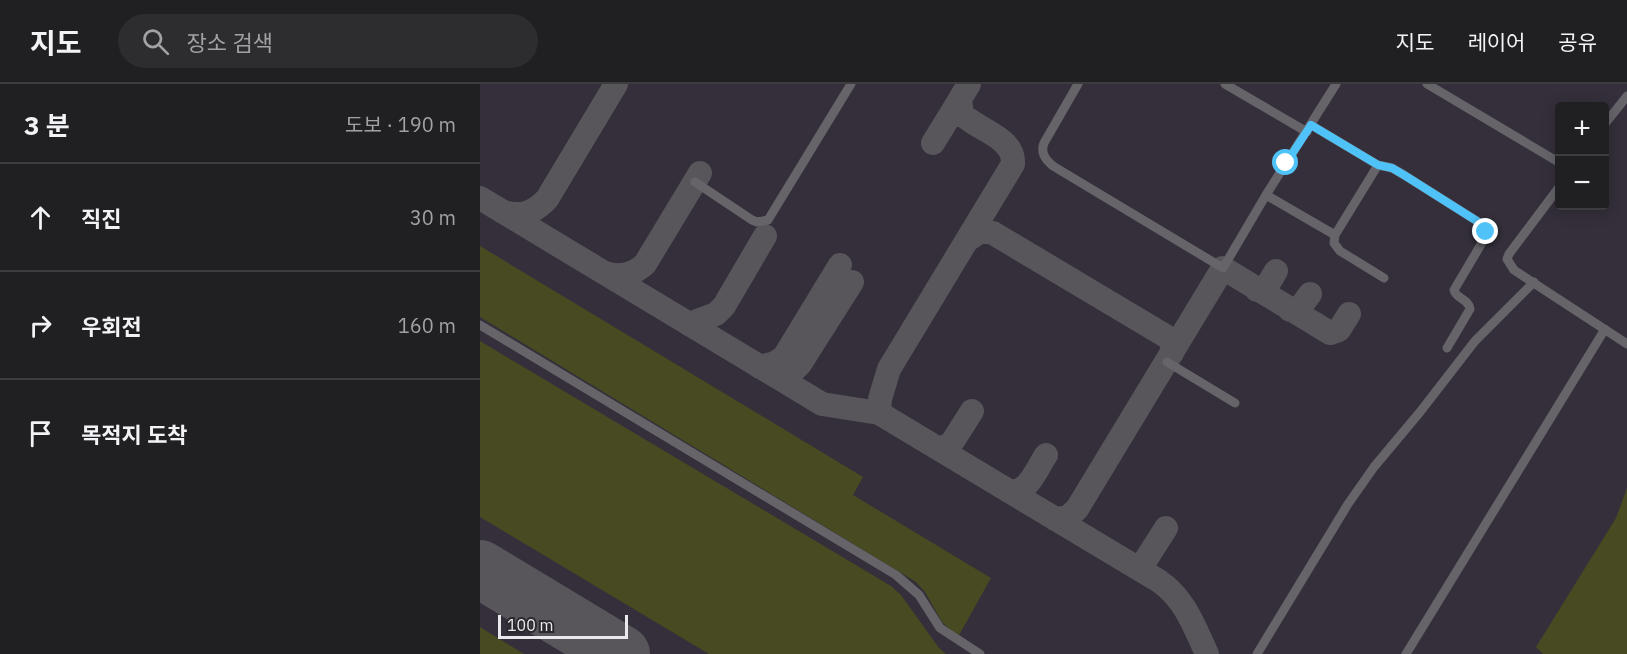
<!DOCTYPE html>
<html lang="ko">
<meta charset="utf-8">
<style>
:root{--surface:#201f22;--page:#2d2c2f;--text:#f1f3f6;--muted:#a2a2a5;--line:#3d3d40}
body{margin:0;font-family:"IBM Plex Sans","Noto Sans KR",sans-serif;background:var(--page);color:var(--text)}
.controls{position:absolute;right:18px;top:18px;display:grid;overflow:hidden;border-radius:6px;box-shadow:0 3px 15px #0003}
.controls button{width:54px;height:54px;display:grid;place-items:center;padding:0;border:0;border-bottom:2px solid var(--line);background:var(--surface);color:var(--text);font:30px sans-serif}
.scale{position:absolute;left:18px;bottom:15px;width:130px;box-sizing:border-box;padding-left:6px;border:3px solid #ebe9ed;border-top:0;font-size:16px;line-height:21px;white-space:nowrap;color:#ebe9ed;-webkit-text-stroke:4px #2b292e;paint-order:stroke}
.stop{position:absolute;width:18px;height:18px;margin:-14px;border:4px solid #4fc3f7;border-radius:50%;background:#fff}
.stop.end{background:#4fc3f7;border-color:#fff;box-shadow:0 2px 6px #0008}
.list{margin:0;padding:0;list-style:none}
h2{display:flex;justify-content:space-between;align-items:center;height:78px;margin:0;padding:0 24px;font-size:26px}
h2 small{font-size:20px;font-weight:400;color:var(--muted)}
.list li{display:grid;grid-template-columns:39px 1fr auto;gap:18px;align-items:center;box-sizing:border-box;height:108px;padding:0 24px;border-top:2px solid var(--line)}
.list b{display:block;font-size:22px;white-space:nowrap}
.list em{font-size:20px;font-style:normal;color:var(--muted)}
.icon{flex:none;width:33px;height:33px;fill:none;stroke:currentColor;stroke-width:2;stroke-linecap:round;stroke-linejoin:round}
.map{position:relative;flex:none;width:1147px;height:570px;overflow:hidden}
header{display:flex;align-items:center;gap:36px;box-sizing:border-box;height:84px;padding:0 30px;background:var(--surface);border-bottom:2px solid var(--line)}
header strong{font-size:28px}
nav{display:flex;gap:33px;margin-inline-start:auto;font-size:21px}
.search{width:420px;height:54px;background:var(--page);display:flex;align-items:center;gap:15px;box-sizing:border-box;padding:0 21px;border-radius:33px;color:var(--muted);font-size:22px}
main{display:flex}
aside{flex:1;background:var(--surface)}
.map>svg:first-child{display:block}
.built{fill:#342f3a;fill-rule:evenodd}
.green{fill:#484a21}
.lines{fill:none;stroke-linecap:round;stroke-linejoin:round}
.taxiway{stroke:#58565b;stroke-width:24}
.runway{stroke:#58565b;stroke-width:58}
.minor{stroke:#666369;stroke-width:9}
.route{stroke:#4fc3f7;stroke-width:8}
</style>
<header>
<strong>지도</strong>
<div class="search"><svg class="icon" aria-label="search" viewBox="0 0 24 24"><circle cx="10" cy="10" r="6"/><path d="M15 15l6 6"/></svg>장소 검색</div>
<nav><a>지도</a><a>레이어</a><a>공유</a></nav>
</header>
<main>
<aside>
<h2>3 분<small>도보 · 190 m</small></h2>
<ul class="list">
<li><svg class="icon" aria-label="ahead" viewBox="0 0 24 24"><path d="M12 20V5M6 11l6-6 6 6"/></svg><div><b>직진</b></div><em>30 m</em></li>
<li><svg class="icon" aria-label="right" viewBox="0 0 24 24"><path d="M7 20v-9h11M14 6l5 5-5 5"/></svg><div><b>우회전</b></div><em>160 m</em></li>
<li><svg class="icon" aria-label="arrive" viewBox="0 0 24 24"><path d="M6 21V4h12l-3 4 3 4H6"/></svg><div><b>목적지 도착</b></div></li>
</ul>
</aside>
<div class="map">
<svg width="1147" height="570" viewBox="0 0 1147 570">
<rect width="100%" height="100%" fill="#2b292e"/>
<path class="built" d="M0,0H1147V570H0ZM1080,22H1124V122H1080Z"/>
<path class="green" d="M0,162L383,393L373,411L511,494L478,553L462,538L445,508L436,498L0,233Z
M0,257L411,502L421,511L459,564L466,570H229L0,433Z
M1147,404V570H1063L1056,563L1136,434Z
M0,543L44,570H0Z"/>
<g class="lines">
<path class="taxiway" d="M453,59L482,12
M0,114L342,320L399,329L679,497C705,515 714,542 727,570
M23,128C41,133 54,129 67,115L136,0
M489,155L501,147L513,149L689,254L693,263L692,269
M125,189C140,194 153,191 165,180L220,89
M777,206L787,202L796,187
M810,226L819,225L830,210
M209,240L236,230L244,222L285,152
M280,283L295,279L304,273L360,181
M294,291L310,290L320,280L372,198
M399,329L400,315L409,285L533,80C535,53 497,46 482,30L480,15L489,0
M459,365L471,360L492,327
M529,407C548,411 557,384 566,371
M575,435L588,433L597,425L743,184L850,249L859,246L869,230
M657,483L665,477L686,444"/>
<path class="runway" d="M0,485L141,570"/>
<path class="minor" d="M598,0L564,59C560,69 566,76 573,82L743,184L786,111L856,0
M745,0L827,48
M947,0L1080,79
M831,41L898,81L912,84L924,91L1000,139L1006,145L1003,157L974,206C976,215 989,215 990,225L967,264
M1124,41L1147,12
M898,81L855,151L854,159L860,167L904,194
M215,98L272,136L277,138L288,136L371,0
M1080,102L1029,170L1027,175L1034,186L1147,260
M786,111L855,151
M0,241L416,491L439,511L460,544L500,570
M687,278L755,319
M777,570L868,420L894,383L940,328L995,257L1054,198
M926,570L1125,245"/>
</g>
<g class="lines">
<path class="route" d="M806,79L831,41L898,81L912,84L924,91L1000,139L1006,145V148"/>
</g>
</svg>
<div class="controls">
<button>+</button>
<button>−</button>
</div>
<div class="scale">100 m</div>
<div class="stop" style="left:806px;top:79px"></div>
<div class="stop end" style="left:1006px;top:148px"></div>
</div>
</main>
